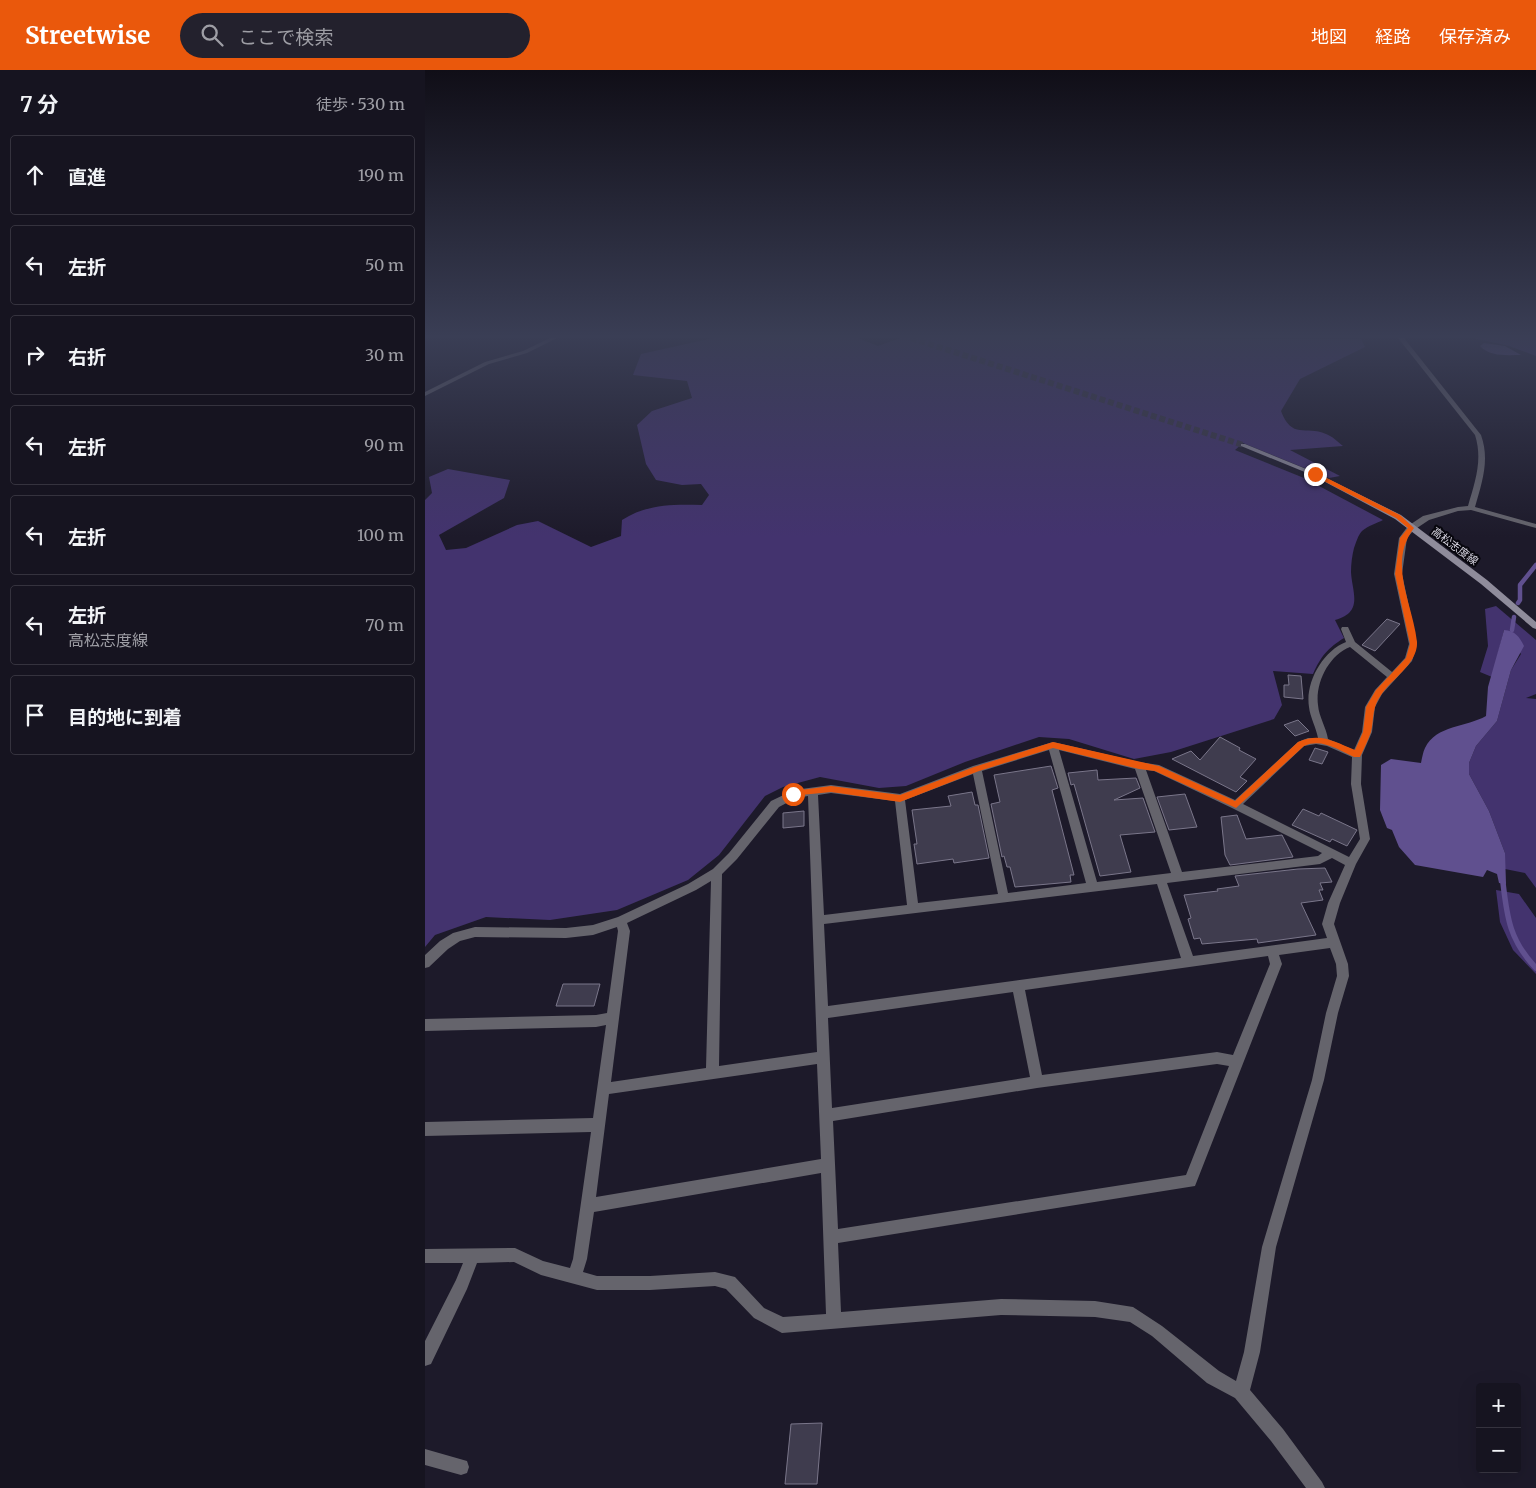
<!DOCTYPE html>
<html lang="ja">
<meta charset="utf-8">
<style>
:root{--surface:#161420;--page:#23212d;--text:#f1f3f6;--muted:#9e9ea5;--line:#35333e;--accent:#ea580c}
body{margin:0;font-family:Merriweather,"Noto Sans JP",serif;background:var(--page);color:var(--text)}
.controls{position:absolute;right:15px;bottom:15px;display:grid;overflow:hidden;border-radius:5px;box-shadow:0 5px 20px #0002}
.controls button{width:45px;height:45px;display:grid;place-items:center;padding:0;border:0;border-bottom:1px solid var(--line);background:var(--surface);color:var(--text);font:25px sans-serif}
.stop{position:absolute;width:15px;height:15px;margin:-11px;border:4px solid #ea580c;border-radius:50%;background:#fff}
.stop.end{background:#ea580c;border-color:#fff;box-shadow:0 1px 5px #0008}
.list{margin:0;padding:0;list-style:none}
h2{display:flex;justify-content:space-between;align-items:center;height:65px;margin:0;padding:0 20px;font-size:21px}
h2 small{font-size:16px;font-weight:400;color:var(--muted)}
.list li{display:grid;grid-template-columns:32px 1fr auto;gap:15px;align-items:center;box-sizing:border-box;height:80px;margin:0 10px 10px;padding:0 10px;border:1px solid var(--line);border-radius:5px}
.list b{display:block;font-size:19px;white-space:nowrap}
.list p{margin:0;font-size:16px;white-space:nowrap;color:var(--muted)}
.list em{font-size:16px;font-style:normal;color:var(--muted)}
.icon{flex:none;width:28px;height:28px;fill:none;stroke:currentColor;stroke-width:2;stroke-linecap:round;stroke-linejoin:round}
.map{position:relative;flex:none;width:1111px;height:1418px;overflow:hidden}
header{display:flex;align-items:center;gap:30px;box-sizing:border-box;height:70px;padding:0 25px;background:var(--accent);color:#fff}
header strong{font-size:24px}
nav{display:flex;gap:28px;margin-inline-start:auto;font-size:18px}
.search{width:350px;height:45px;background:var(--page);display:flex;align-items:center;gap:12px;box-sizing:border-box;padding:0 18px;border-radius:28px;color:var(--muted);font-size:19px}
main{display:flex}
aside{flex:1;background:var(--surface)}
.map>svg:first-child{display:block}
.green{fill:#43336e}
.water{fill:#60508f}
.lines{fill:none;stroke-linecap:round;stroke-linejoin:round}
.stream-far1{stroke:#60508f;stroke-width:4.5}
.stream{stroke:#60508f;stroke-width:5.5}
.building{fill:#3f3c4e;stroke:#7a768a}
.secondary-tunnel{stroke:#393645;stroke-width:6;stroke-dasharray:6 3;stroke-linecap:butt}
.minor{fill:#65646c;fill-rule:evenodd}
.secondary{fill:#8f8c9b;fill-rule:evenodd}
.route{fill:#ea580c}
.labels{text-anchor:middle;stroke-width:4;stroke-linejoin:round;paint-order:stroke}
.far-street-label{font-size:11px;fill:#d5d3df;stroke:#07060d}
</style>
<header>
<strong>Streetwise</strong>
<div class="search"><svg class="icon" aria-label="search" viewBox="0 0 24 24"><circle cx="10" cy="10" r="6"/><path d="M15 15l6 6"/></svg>ここで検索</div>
<nav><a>地図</a><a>経路</a><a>保存済み</a></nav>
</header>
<main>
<aside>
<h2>7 分<small>徒歩 · 530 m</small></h2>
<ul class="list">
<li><svg class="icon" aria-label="ahead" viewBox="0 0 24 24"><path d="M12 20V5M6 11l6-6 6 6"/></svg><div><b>直進</b></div><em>190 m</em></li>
<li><svg class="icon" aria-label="left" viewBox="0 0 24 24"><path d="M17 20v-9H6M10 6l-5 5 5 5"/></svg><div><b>左折</b></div><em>50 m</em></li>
<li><svg class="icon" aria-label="right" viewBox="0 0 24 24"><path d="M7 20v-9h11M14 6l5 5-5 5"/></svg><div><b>右折</b></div><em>30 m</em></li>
<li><svg class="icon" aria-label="left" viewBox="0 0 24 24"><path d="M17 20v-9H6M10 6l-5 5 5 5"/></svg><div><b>左折</b></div><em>90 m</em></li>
<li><svg class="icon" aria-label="left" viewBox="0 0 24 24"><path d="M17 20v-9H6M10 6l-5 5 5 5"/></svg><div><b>左折</b></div><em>100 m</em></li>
<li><svg class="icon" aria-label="left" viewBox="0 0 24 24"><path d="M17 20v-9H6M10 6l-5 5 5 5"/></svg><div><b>左折</b><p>高松志度線</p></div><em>70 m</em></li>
<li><svg class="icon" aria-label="arrive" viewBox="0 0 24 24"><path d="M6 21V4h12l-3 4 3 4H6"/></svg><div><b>目的地に到着</b></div></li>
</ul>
</aside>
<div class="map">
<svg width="1111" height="1418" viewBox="0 0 1111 1418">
<rect width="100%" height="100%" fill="#1d1a2a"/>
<path class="green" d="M288,268H433L453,276L475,268L936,269L940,277L875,309L856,341C867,370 880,355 901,364C907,366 913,372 918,376L865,380L915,406L904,408L818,373L810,380L879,408L958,450C952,453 943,456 937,461C933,465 931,473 929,478C927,486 926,494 926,502C927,522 939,542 910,550L919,568C903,578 896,586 888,604L848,601L857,635L849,649L746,682L709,689L644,669L614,667L540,692L481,716L454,718L395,707L358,717L340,726L294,785L263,810L192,840L125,850L61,847L10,865L0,877V430L7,423L4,407L23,399L85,410L79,428L14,465L21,480L41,478L92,455L113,451L166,477L196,466L197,450C222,434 248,434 277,435L284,425L276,414L257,415L231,410L221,394L212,355L227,341L267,328L262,311L208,305L216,284Z
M1048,268H1111V286L1084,276Z
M1071,536L1111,570V624L1101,628L1111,629V818L1100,803L1080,799V783L1064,741L1044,704V693L1051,676L1072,651L1086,600L1096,584L1079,560L1067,607L1055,602L1063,576L1060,539Z
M1071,820L1094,824L1111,848V904L1088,880L1075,852Z"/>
<path class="water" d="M1059,273L1080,276L1096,285C1082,285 1065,287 1055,276Z
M1079,560C1090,561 1094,566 1099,576L1086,600L1072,651L1051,676L1044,693V704L1064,741L1080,783L1081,814L1074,813L1072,804L1062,800L1058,807L990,795L974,777L967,760L962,758L955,740L956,695L966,689L996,693C997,688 998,682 1000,678C1011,655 1042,657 1061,646L1063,617Z"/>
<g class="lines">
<path class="stream-far1" d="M1093,533L1095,530V515L1111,495
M1087,560L1089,547"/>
<path class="stream" d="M1078,813C1082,848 1085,871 1111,898"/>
</g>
<path class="building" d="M962,549L975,554L950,581L937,575Z
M863,605L876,606L878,629L859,627V615H864Z
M873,650L884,661L870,666L859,655Z
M795,667L815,678L814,680L831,689L815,707L822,711L811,722L747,689L766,681L775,690Z
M890,678L903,682L897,694L884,690Z
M626,696L633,718L627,720L649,805H645L646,812L590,817L585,797H582L579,786L577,787L566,734L575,732L569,705Z
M672,700L673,710L711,708L715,718L689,730L718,728L730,762L695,765L706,802L675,806L649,714L646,715L643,703Z
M547,722L550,735H553L564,788L529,793L528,789L492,794L489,774H492L487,740L526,736L523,726Z
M760,724L772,757L744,760L732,727Z
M878,739L894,746L896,743L932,760L922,776L907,769L905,772L867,755Z
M379,741V756L358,758V743Z
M812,745L821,769L857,765L868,787L805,795L800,785L796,747Z
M900,798L907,812L895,813L898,820H894L898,830L876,833L891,865L833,873L832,869L777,874L775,868L769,869L763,849L766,848L759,825L793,821L792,819L814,816L810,806L873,799Z
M138,914H175L169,936H131Z
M397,1353L392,1414H360L366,1354Z"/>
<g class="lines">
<path class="secondary-tunnel" d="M486,268L818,375"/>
<path class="minor" d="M125,268H132L102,283L64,294L0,326V322L60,292L98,281Z
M973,268H979L1056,365C1065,390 1057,412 1050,437L1111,454V458L1046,440L1033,441L1004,450L989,460L982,468L977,504L992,574L987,591L957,624L950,637L947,662L937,685L936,714L945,769L931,794L915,833L909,854L923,894L924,906L913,943L899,1010L851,1177L835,1282L825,1320L858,1359L897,1412L900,1418H881L846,1371L810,1328L782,1313L727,1266L705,1252L670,1247L576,1245L357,1263L329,1248L301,1219L290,1216L225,1220H172L116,1205L89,1192L52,1193L42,1219L6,1294L0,1296V1271L31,1210L38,1193H0V1179L90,1178L118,1191L145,1198L148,1189L166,1062L0,1066V1052L168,1048L181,955L171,957L0,961V949L171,945L182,943L193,861L192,857L168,865L141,868L50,867L35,871L23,879L4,897L0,898V885L15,871L28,863L50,857L141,858L168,855L193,847L263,814L288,799L304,783L346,731L369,720L406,715L475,724L548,696L628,672L714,692L734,695L810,730L873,672L883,668H893C891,657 885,647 884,637C880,612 898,581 921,572L916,559L917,557H923L930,572L967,602L980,588L984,574L969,504L974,468L983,456L998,446L1033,437L1043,436C1050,412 1058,390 1050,365ZM925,577L962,607L950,620L940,637L937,662L929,680L903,669C901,657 894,647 893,635C890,613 904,585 925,577ZM891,674L902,676L927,687L926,714L935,769L924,787L818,734L879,676ZM624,680L661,813L583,823L557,701ZM634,680L710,699L746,803L672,812ZM721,700L729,701L807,738L897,783L893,786L757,802ZM548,704L573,824L493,833L480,730ZM406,723L470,731L482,835L399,845L393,725ZM383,726L392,982L294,996L297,804L312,789L354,737L371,728ZM907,788L920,795L903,833L897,854L902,868L768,886L742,813L895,794ZM286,811L281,998L186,1012L205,861L202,853L271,820ZM732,814L756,888L403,936L399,854ZM905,878L911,894L912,906L901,943L887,1010L837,1177L819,1282L811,1311L794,1301L737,1256L708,1237L670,1231L576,1229L416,1242L413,1173L770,1116L857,894L854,885ZM843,886L845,894L808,985L792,982L617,1005L600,920ZM588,922L605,1007L407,1038L403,948ZM392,994L396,1089L171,1127L184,1024ZM792,994L804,996L761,1105L413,1159L408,1051L612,1018ZM396,1103L401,1244L358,1247L339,1238L310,1207L290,1202L225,1206H172L158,1202L162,1189L169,1142Z
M0,1379L42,1391L44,1397L42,1403L36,1405L0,1395Z"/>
<path class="secondary" d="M816,374H820L891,403L976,445L1062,510L1111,552V559L1108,558L1056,514L970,449L887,405L816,376Z"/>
</g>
<linearGradient id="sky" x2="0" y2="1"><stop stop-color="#100e17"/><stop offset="0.57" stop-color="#3a3e55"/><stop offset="1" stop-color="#3a3e55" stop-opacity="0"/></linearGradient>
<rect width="1111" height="467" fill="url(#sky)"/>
<path class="route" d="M890,402L975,445L989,458C962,494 988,533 992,572C993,594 966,609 956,625C947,637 949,648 946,662C943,670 939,679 935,687H929C913,680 897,668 879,676L811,738L730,701L714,699L628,678L554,701L475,732L406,722L366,726V722L368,721L406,716L475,725L549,697L628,672L734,696L810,731L873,672C896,662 909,672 930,680L938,662L941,637L951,620L981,588L985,574L970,504L975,468L983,458L971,448L887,405Z"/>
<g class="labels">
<g class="far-street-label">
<text transform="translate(1030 476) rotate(37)" y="4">高松志度線</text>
</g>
</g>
</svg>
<div class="controls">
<button>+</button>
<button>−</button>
</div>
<div class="stop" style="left:368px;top:724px"></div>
<div class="stop end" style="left:890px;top:404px"></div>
</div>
</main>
